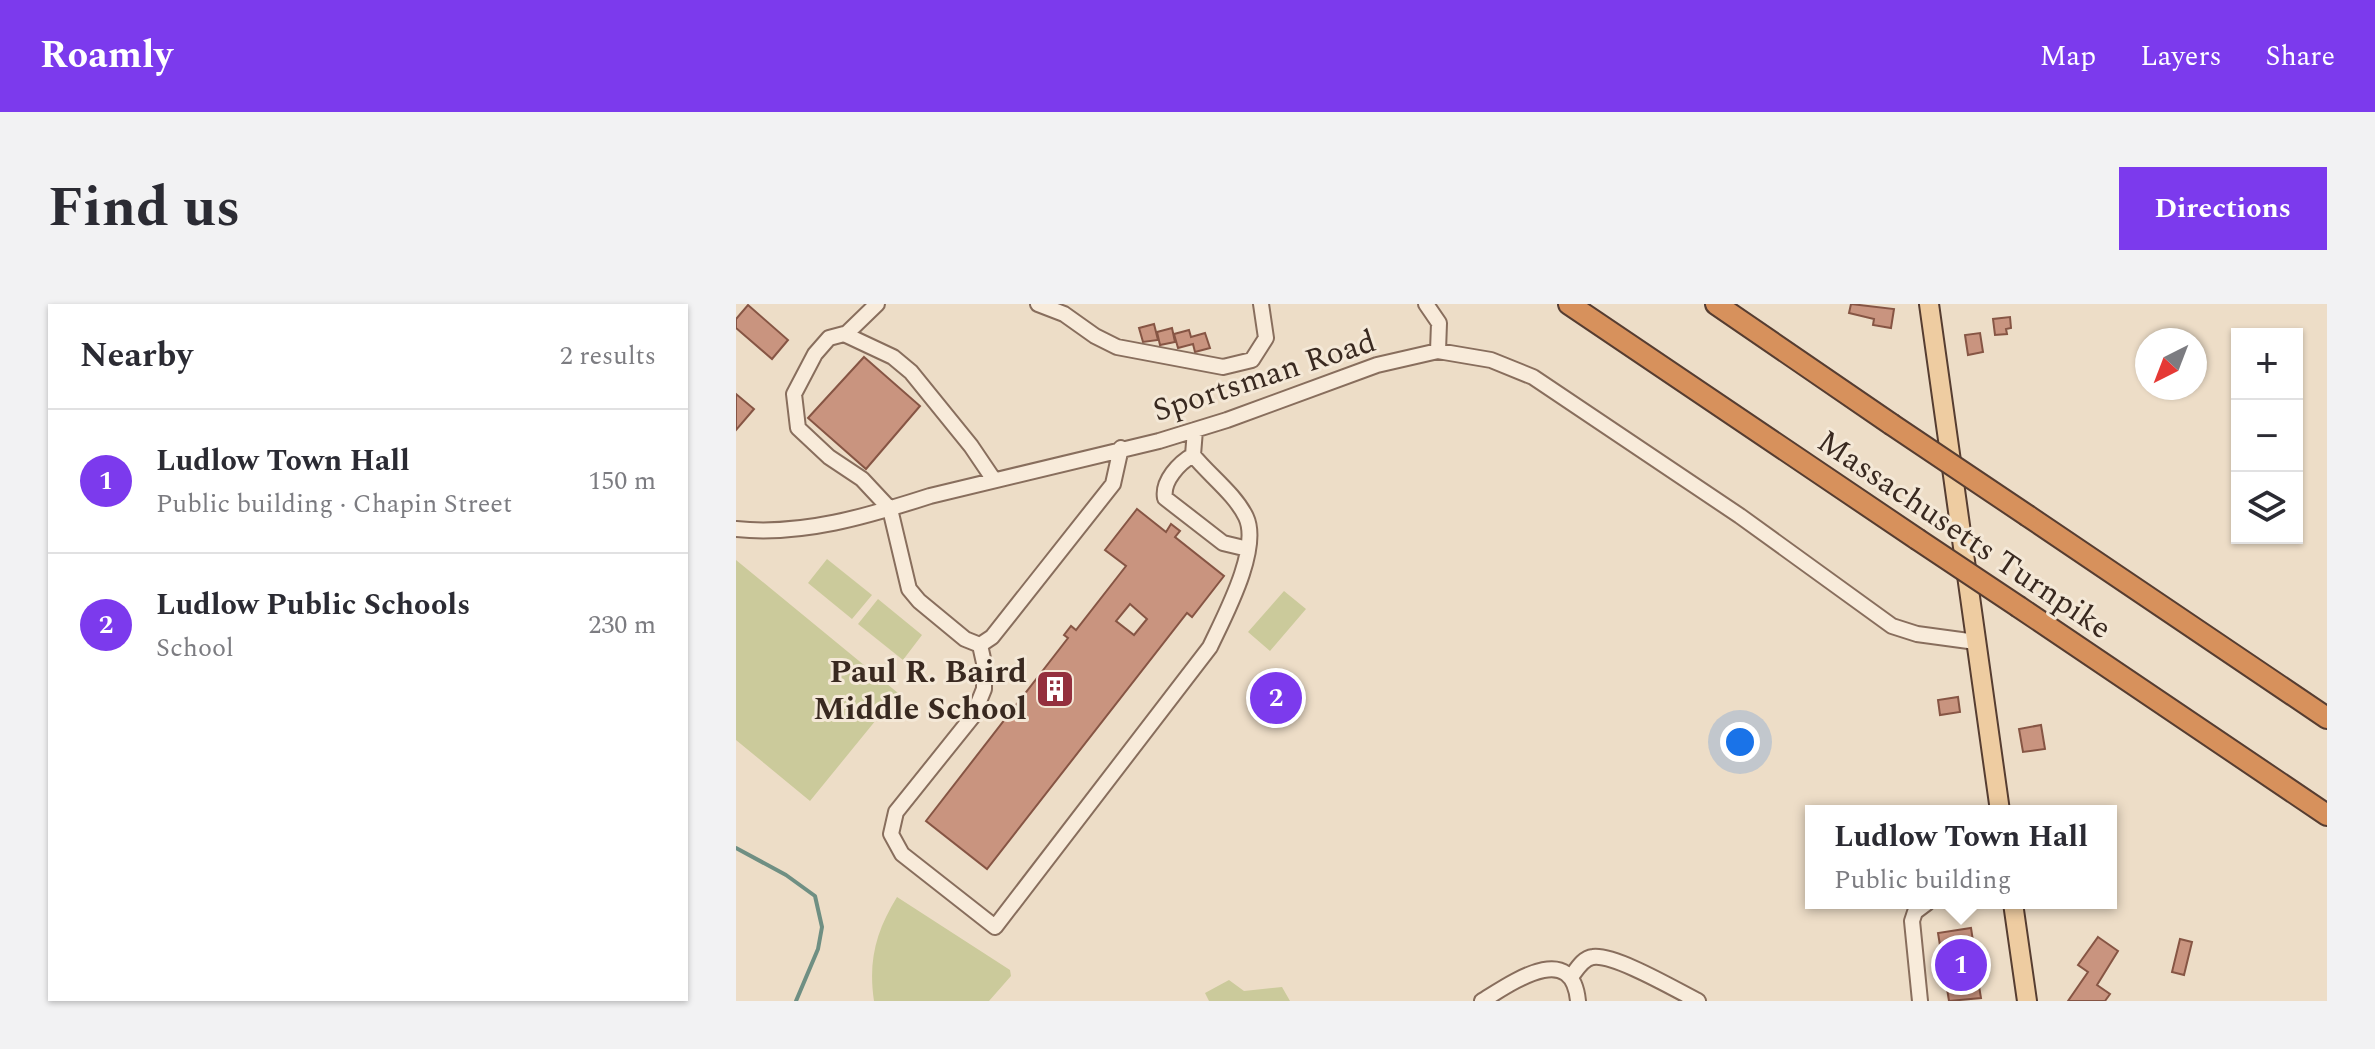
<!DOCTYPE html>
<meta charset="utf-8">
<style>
:root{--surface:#fff;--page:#f2f2f3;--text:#2b2b33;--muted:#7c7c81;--line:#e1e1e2;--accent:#7c3aed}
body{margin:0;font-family:Spectral,serif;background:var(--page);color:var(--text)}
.controls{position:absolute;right:24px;top:24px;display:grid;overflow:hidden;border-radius:0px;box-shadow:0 2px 6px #0004}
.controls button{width:72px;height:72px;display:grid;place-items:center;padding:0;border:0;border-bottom:2px solid var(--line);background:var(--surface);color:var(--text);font:40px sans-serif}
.compass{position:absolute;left:1399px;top:24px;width:72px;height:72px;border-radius:50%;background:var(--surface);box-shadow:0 2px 6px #0004;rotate:222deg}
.you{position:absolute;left:1004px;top:438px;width:28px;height:28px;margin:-20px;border:6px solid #fff;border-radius:50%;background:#1a73e8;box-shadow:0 0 0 12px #1a73e833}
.badge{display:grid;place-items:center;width:52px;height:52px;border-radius:50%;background:var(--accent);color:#fff;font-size:26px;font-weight:700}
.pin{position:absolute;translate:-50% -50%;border:4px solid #fff;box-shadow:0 2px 8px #0006}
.popup{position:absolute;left:1069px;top:501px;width:312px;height:104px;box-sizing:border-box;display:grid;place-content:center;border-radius:0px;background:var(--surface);filter:drop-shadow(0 2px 6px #0005);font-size:26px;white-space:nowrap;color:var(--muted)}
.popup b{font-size:30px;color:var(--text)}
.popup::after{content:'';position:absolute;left:50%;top:100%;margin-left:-16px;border:16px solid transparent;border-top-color:var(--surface)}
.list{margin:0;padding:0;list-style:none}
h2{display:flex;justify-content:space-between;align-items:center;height:104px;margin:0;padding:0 32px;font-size:34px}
h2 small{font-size:26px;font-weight:400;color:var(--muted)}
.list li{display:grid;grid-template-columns:52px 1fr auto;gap:24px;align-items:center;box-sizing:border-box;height:144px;padding:0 32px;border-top:2px solid var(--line)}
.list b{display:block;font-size:30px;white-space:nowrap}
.list p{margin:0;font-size:26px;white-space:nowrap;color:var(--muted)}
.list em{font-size:26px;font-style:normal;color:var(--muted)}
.icon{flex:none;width:44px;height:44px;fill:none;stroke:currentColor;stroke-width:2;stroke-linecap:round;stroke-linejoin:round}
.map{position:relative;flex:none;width:1591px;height:697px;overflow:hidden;border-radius:0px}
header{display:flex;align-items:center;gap:48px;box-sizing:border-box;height:112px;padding:0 40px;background:var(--accent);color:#fff}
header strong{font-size:38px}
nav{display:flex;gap:44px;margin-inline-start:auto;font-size:28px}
.intro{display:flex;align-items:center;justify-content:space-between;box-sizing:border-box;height:192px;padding:0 48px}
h1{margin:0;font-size:56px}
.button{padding:20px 36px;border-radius:0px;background:var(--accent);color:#fff;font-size:28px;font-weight:700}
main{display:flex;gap:48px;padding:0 48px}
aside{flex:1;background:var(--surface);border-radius:0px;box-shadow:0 2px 6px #0004}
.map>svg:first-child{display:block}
.green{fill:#cbca9b}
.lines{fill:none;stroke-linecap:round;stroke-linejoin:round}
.stream{stroke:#6f8f83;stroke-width:4}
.building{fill:#c9947f;stroke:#865544;stroke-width:2;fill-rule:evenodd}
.minor-casing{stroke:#886e5d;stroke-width:18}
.major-casing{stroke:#563d31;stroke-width:22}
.highway-casing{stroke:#563d31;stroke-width:24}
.minor{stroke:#f8ebda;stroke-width:14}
.major{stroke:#eecca1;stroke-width:18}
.highway{stroke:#d7915c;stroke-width:20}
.highway-bridge-casing{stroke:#563d31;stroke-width:24;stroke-linecap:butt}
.highway-bridge{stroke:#d7915c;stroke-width:20}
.labels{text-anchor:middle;stroke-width:6;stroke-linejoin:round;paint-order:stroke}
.street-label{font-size:32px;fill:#392920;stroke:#f4e8d7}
.poi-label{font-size:32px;font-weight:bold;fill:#392920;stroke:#f4e8d7;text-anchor:end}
</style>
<header>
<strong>Roamly</strong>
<nav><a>Map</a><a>Layers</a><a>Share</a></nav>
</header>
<div class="intro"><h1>Find us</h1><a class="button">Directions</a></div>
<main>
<aside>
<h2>Nearby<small>2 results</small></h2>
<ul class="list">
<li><span class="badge">1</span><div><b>Ludlow Town Hall</b><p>Public building · Chapin Street</p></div><em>150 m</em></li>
<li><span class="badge">2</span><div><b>Ludlow Public Schools</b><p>School</p></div><em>230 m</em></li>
</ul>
</aside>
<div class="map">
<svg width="1591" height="697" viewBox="0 0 1591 697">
<rect width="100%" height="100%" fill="#edddc7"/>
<path class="green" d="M91,255L136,291L116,315L72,279Z
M0,256L162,389L74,497L0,436Z
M548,287L570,305L534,347L512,328Z
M142,295L186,331L167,356L122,320Z
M161,593L274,666L275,672L253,697H138C132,657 140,627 161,593Z
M493,676L508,687L546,683L554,697H473L469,689Z"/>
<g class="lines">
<path class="stream" d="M0,544L50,571L79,592L86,623L82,645L60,697"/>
</g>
<path class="building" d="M1115,0L1158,5L1155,24L1137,21L1138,15L1113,9Z
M12,1L52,36L36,55L0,24V15Z
M1274,13L1275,24L1270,25L1271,30L1259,31L1257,15Z
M418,20L422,36L407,38L403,24Z
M436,24L439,38L424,41L421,28Z
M453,26L455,33L469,29L474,44L459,48L457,40L442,44L438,30Z
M1244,29L1247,48L1232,51L1229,31Z
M128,53L184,102L130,165L72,114Z
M0,90L18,105L0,126Z
M401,205L430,228L435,220L444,227L439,233L488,272L456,313L451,309L251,565L190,517L332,334L328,331L335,322L340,326L390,262L369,246ZM394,300L411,315L398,331L380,317Z
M1222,393L1224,408L1204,411L1202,396Z
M1305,421L1309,445L1287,448L1283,425Z
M1235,624L1239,650L1244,649L1247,669L1241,670L1245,694L1213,697L1202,629Z
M1362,633L1382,647L1361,681L1374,690L1369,697H1332L1352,668L1342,661Z
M1444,635L1456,638L1448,671L1436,668Z"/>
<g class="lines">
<g class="minor-casing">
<path id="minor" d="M302,0L328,10L359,32L381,43L487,63L516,56L530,34L525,0
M690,0L703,19L702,47
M109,31L141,0
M457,151C443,159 426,177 429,194L487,239L512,245
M258,176L235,142L175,68L157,53L108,30L93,34L79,50L58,90L62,124L93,153L126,175L154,205L173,285L183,297L229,335L244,341L256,333L377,180L385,144
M0,225C66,232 132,212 194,192L423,137L491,116L641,61L702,47L755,56L797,73L1004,212L1156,322L1181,330L1240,338
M244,341L248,359V385L237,412L160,508L155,530L166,550L259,623L474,343C488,313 525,245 510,213C499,190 473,171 457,151L459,126
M835,673C841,665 847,654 857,653C879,650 940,686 962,697
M746,697C774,680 836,635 842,697
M1184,697L1176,617L1179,608L1191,599"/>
</g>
<g class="major-casing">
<path id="major" d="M1193,0L1264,507
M1277,599L1291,697"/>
</g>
<g class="highway-casing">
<path id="highway" d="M833,0L1181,235
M980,0L1155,120
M1292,212L1591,414
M1283,303L1591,511"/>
</g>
<use href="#minor" class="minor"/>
<use href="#major" class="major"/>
<use href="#highway" class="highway"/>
<g class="highway-bridge-casing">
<path id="highway-bridge" d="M1155,120L1292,212
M1181,235L1283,303"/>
</g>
<use href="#highway-bridge" class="highway-bridge"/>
</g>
<defs>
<g id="building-square" transform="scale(2)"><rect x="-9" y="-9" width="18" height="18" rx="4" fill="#94303e" stroke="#f4e8d7"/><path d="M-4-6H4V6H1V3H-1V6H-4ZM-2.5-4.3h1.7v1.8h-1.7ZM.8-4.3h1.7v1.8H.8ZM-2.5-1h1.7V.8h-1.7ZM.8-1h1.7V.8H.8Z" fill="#fff"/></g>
</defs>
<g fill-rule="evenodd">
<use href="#building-square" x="319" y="385"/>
</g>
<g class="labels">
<g class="street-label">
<text transform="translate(528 71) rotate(-18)" y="11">Sportsman Road</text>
<text transform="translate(1229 230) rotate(34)" y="11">Massachusetts Turnpike</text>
</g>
<g class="poi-label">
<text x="291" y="378">Paul R. Baird<tspan x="291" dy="37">Middle School</tspan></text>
</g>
</g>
</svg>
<div class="controls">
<button>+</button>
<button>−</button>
<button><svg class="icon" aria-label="layers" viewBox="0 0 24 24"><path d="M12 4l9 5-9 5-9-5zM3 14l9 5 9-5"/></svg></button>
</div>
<svg class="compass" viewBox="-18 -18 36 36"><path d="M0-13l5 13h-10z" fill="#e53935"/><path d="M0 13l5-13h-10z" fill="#7c7c81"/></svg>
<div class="you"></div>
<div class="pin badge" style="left:1225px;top:661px">1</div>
<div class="popup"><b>Ludlow Town Hall</b>Public building</div>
<div class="pin badge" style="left:540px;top:394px">2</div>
</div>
</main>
